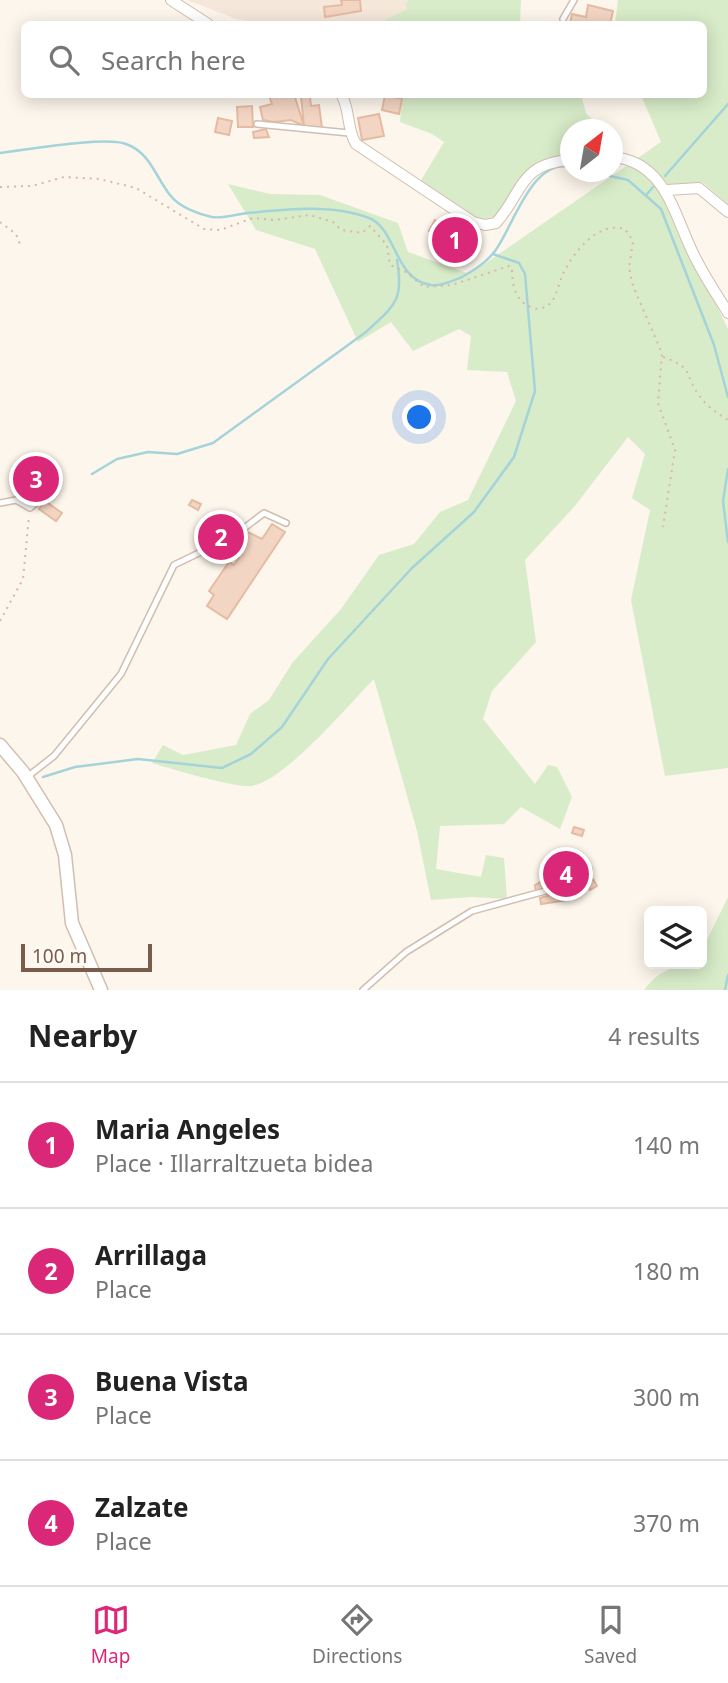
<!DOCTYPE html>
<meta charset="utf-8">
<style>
:root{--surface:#fff;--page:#f2f2f2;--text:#222;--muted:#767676;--line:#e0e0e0;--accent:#db2777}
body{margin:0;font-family:"Noto Sans",sans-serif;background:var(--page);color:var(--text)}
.controls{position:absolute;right:21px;bottom:21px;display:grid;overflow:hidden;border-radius:10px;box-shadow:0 4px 18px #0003}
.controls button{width:63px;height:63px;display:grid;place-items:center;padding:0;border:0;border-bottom:2px solid var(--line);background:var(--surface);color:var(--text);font:35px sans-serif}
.compass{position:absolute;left:560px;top:119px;width:63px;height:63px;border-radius:50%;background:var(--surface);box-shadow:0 4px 18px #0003;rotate:31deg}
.scale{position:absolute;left:21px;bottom:18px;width:131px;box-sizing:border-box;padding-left:7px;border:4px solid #7a5c4d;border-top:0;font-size:19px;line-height:24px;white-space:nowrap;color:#7a5c4d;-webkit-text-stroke:5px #fffaf3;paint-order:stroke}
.you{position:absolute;left:420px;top:418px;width:24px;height:24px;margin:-18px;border:5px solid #fff;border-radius:50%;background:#1a73e8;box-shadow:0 0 0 10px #1a73e833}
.badge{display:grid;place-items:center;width:46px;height:46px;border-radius:50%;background:var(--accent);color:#fff;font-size:23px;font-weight:700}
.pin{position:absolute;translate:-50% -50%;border:4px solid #fff;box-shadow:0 2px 7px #0006}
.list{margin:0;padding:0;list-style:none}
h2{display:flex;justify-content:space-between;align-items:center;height:91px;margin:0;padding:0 28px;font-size:30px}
h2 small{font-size:23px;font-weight:400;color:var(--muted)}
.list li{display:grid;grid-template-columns:46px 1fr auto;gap:21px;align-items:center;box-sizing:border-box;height:126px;padding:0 28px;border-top:2px solid var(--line)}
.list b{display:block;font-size:26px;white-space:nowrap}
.list p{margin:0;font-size:23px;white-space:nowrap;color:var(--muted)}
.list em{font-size:23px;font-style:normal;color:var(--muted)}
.icon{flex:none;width:38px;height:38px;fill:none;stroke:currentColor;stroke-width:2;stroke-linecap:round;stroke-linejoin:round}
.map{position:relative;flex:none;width:728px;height:990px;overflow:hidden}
.search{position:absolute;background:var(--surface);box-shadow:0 4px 18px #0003;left:21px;right:21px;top:21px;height:77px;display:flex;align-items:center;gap:18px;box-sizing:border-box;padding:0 24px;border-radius:10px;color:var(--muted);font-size:26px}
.sheet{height:595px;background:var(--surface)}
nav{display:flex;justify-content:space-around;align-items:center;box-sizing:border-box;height:98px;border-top:2px solid var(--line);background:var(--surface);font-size:19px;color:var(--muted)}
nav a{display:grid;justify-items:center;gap:4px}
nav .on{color:var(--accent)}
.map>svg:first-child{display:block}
.residential{fill:#f5e8da}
.green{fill:#d8ecc9}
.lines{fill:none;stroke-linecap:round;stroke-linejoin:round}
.stream{stroke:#a5d3da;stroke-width:2.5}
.building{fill:#f3d5c3;stroke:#e6bba3;stroke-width:2}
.service-casing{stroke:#d1beb0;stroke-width:8}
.minor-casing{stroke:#d1beb0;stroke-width:12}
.tertiary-casing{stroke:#d1beb0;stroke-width:15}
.path{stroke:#d9b8a5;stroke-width:2;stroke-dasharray:2 5;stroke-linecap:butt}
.service{stroke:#fff;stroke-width:5}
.minor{stroke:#fff;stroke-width:10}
.tertiary{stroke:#fff;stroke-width:12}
</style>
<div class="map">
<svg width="728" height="990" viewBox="0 0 728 990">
<rect width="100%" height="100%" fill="#fdf6ec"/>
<path class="residential" d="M187,0H409L405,4L407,9L378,24H264L236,19Z"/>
<path class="green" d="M409,0H521L520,24H377L407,9L405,4Z
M618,0H728V204L702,182L660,190L728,329V768L665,776L631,600L650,510L632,498L645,454L628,437L574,507L525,560L536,642L492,691L483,719L535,784L548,765L557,767L572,797L560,829L521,807L504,824L440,826L436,869L481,877L486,855L504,858L507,899L472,897L431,900L417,831L374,679C348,705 286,780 252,786C234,788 172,769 152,763L163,745L183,755L236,745L250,714L269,700L293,662L341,609L379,555L414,544L440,512L468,500L516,401L507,372L467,370L471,336L459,329L413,351L391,322L358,342L315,249L256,230L228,184L270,194L320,195L398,223L408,252L470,274L661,142L641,95L704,94V24H615Z
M385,95H581L586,113L600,129L570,130V160L524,174L497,216L479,220L420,182L444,142L432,134L400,122L402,99Z
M728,897V990H644C658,970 678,964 702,964V950Z"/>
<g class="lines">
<path class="stream" d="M0,153C27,150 104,136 126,144C150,152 156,178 170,195C179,207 198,214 212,217C223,219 237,214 248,213C287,209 333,204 369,218C397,229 394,280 431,285C442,286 452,281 462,277C473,271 487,262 495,251C513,227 532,158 570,167
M592,172L628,180L661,209L714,345L728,397
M665,176L728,104
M647,194L653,187
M728,469L723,501L728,542
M92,474L117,459L148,452L177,454L213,443L366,332C395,305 404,301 397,260
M43,777L75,767L138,759L222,768L251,754L282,727L328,659L412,568L474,512L514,457L535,391L525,274L519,263L493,254
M725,990L728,975"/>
</g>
<path class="building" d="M341,0H360L361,11L325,17L324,7L342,5Z
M588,5L613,11L610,24L570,23L572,14L586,17Z
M276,94H294L304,126L291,120L274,122L263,120L260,107L272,104L269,96Z
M385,95L402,99L399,114L382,110Z
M301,97H310L311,106L319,105L322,128L304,126Z
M252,106L253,127H238L237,107Z
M379,114L384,136L362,140L358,118Z
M218,118L232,121L229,135L215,132Z
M266,129L269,137L254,138L253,132Z
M435,220L455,235L456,233L474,244L467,255L429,231Z
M440,242L445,245L441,252L435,249Z
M36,462L53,484L29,502L16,485L28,475L25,471Z
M192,500L201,504L198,510L189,505Z
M45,501L62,513L56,521L39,509Z
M208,516L234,525L228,549L208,544L212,530L205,528Z
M272,524L285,532L227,619L207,606L214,595L209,591L229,562L234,565L239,558L233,554L248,532L262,539Z
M574,827L584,830L582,836L572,833Z
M556,862L581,868L578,884L569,882L568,886L552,880Z
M548,878L551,889L536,892L535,885Z
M593,879L597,886L590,890L586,882Z
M565,891L568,900L541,904L540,898Z"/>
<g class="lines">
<g class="service-casing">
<path id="service" d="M563,19L574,0
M257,124L349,133
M0,503L16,500L30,508L56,486
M27,777L54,756L121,674L174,565L205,550H230L243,529L264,513L286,523
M363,990L406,952L472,911L560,887L579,890L589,869"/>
</g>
<g class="minor-casing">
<path id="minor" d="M171,0L208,24
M341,94C351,111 346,128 356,144L473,222L485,225L496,223C524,191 519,164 570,160
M612,157C668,161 675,221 697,261C706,279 718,296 728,313
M667,190L699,188L728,212"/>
</g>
<g class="tertiary-casing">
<path id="tertiary" d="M0,745L23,772L56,825L65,855L72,923L101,990"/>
</g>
<path class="path" d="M0,187L32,186L64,177L99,179L136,188L204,229L220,230L253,218L274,220L310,215L333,222L341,230L362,233L370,226L387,245L390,265L406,272L424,287L452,285L509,266L512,268C512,287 516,305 538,309C558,306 556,287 564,272C575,250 599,221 625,229L633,241L629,268L633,286L662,353L658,403L675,450L663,527
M0,222L16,234L20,244
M663,357C694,367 684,375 699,395C706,406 717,413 728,420
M0,621L23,579L29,516"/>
<use href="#service" class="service"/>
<use href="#minor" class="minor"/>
<use href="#tertiary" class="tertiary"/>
</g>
</svg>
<div class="controls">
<button><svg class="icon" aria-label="layers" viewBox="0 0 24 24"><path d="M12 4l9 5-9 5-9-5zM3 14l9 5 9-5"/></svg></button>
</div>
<svg class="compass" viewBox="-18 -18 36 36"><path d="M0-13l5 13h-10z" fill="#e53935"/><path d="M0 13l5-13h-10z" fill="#767676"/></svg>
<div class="scale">100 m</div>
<div class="you"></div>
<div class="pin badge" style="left:455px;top:240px">1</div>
<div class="pin badge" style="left:221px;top:537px">2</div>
<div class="pin badge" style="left:36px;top:479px">3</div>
<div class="pin badge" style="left:566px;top:874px">4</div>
<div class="search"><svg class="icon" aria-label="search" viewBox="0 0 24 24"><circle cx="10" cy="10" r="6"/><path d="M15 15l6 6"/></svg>Search here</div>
</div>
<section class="sheet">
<h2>Nearby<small>4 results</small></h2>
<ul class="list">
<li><span class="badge">1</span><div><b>Maria Angeles</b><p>Place · Illarraltzueta bidea</p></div><em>140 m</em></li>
<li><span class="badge">2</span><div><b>Arrillaga</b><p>Place</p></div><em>180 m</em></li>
<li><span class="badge">3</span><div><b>Buena Vista</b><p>Place</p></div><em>300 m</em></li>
<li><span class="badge">4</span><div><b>Zalzate</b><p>Place</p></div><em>370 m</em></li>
</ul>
</section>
<nav>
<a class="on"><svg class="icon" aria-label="map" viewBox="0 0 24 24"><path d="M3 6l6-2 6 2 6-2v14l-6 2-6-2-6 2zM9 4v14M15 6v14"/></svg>Map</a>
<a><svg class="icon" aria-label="directions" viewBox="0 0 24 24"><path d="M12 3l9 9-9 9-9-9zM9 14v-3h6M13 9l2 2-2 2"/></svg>Directions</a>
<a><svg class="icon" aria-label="saved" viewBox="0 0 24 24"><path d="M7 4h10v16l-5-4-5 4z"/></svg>Saved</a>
</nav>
